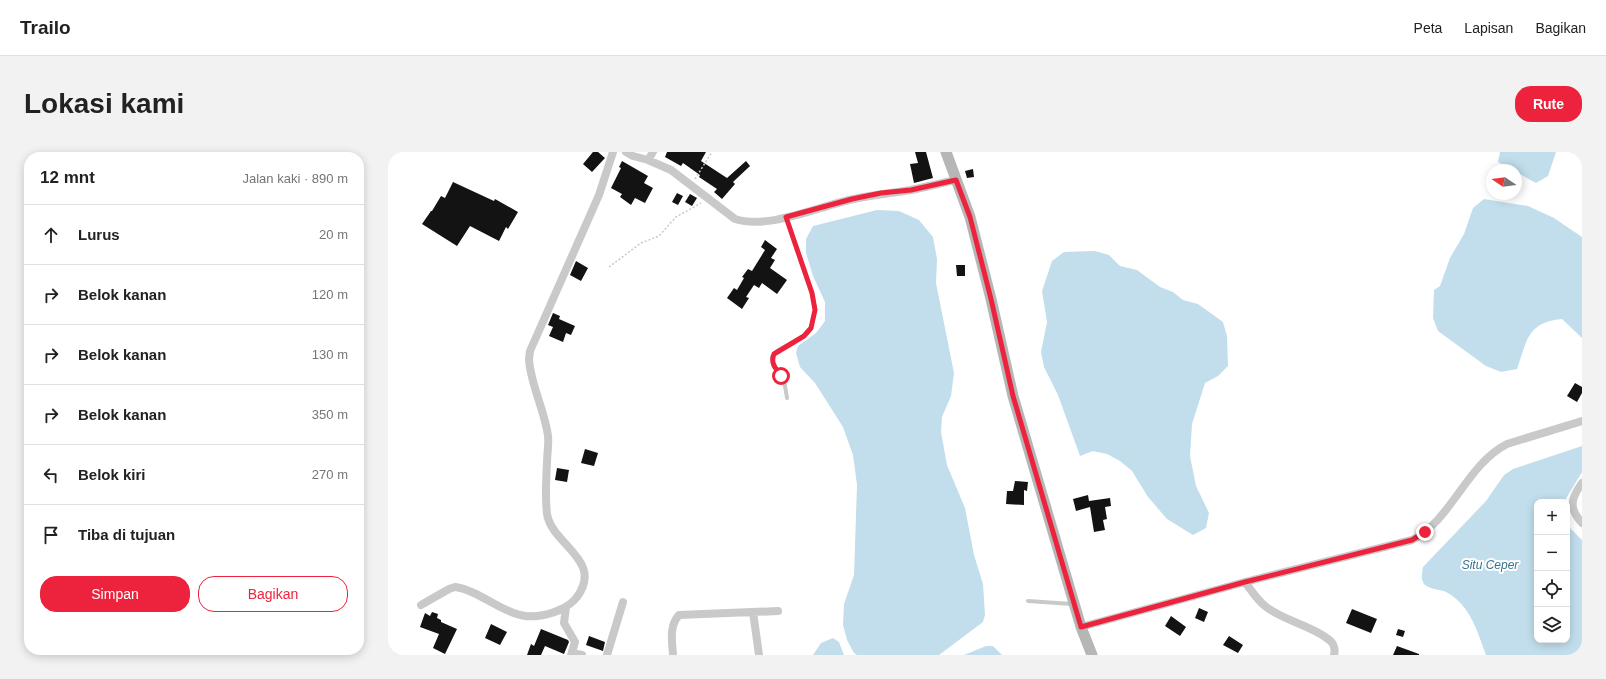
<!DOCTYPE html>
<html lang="id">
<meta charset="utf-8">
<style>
:root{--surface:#fff;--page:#f2f2f2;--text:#222;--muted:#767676;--line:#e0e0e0;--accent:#ed233d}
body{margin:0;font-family:Arial,sans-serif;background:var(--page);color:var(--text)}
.controls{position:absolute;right:12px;bottom:12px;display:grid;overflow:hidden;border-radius:8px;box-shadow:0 2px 10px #0003}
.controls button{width:36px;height:36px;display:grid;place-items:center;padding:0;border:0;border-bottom:1px solid var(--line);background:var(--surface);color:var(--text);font:20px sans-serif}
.compass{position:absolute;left:1098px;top:12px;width:36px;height:36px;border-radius:50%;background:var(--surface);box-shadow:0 2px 10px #0003;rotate:283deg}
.stop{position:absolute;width:12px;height:12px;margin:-9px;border:3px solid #ed233d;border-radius:50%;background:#fff}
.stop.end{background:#ed233d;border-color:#fff;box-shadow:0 1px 4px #0008}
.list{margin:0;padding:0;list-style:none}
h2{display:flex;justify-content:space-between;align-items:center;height:52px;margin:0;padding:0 16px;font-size:17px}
h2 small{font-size:13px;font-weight:400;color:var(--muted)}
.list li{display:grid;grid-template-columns:26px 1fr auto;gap:12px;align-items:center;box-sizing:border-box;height:60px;padding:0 16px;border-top:1px solid var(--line)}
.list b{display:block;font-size:15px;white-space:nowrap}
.list em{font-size:13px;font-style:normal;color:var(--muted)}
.actions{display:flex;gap:8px;padding:12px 16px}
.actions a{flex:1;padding:9px 0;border:1px solid var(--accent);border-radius:16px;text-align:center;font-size:14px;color:var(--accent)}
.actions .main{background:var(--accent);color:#fff}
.icon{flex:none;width:22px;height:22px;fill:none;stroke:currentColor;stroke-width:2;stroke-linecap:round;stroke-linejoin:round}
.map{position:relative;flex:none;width:1194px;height:503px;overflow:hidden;border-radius:16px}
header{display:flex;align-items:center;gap:24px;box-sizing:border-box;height:56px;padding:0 20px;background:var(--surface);border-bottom:1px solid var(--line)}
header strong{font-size:19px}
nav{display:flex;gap:22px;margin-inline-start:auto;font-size:14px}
.intro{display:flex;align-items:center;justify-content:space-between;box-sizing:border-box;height:96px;padding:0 24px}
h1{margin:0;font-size:28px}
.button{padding:10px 18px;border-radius:16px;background:var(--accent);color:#fff;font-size:14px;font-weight:700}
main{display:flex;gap:24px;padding:0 24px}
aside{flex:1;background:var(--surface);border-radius:16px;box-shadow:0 2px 10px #0003}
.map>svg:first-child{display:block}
.water{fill:#c2deec}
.building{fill:#131313}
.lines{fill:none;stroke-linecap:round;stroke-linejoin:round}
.path{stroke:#c9c9c9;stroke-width:1.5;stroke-dasharray:2 2;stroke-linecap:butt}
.lane{stroke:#c9c9c9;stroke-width:4}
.street{stroke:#c9c9c9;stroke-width:8}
.secondary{stroke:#b6b6b6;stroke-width:11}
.route{stroke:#ed233d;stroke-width:5}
.labels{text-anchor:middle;stroke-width:4;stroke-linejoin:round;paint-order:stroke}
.water-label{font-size:12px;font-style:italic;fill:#377290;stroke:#fff}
</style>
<header>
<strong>Trailo</strong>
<nav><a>Peta</a><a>Lapisan</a><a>Bagikan</a></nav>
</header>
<div class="intro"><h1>Lokasi kami</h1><a class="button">Rute</a></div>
<main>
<aside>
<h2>12 mnt<small>Jalan kaki · 890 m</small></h2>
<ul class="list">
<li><svg class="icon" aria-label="ahead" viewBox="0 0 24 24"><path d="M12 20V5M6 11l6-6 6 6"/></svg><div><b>Lurus</b></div><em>20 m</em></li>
<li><svg class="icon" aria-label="right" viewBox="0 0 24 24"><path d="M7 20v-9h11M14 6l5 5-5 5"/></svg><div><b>Belok kanan</b></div><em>120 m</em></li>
<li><svg class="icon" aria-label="right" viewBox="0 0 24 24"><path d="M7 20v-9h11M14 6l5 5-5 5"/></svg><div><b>Belok kanan</b></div><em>130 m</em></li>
<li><svg class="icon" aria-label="right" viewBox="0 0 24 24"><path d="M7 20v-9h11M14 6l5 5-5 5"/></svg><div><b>Belok kanan</b></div><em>350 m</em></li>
<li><svg class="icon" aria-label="left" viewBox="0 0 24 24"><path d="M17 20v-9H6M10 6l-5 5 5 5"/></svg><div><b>Belok kiri</b></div><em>270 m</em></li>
<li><svg class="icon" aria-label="arrive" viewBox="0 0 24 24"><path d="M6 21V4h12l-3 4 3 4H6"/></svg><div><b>Tiba di tujuan</b></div></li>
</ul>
<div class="actions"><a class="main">Simpan</a><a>Bagikan</a></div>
</aside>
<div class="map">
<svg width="1194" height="503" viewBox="0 0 1194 503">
<rect width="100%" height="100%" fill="#fff"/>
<path class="water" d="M1112,0H1168L1160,24L1148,31L1128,20V18H1125L1110,10Z
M1096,47L1140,54L1166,66L1194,85V186L1174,167C1139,170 1139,189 1129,217L1113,220L1098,214L1050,179L1045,166L1046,138L1052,134L1062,106L1076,82L1085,56Z
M489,58L511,59L531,68L545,85L549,107L548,131L566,221L563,244L554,265L553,280L559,313L577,356L586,403L595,432L597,463L595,470L551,503H469L466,501L459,488L455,473L456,452L466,423L469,333L465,303L455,275L427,231L412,215L408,201L410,194L428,181L437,169V150L425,124L418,101V87L425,74Z
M707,99L721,103L732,114L749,118L772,135L785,140L795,148L810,152L835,170L839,184L840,214L830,224L817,231L804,272L802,304L808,334L821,361L818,376L805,383L779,367L760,345L744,319L732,309L719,302L705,299L692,304L670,243L656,215L653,200L659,170L654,139L664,109L676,100Z
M1194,294V320L1176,350H1149V488H1179V373L1194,388V503H1098C1089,479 1083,455 1060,441C1054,437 1043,438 1037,433C1032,427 1034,422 1035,415L1098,349L1116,323L1125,317Z
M445,486L451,490L456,503H425L433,491Z
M598,494H605L614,503H576Z"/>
<path class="building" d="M205,0H210L217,6L204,20L195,12Z
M279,0H318L313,9L339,26L358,9L362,14L345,30L347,32L334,47L326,40L329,37L311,25L312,23L295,11L293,14L277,5Z
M527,0H538L545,26L526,31L522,12L530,11Z
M234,9L260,24L256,31L265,36L257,51L247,46L243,53L232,45L234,42L223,36L233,16L231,15Z
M585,17L586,25L579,26L577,19Z
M65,30L106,49L107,47L130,60L120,77L118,75L111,89L82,74L69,94L34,72L43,59H44L53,44L57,46Z
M289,41L295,44L290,53L284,50Z
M302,42L309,46L304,54L297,50Z
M377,88L389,97L383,106L387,108L382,116L399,128L389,142L374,131L371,136L366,133L358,145L361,146L354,157L339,146L346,136L349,138L356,126L354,125L360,117L364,119L377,98L373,95Z
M188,109L200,116L193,129L182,123Z
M568,113H577V124H569Z
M165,161L172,164L171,167L187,174L183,183L178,181L175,190L161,184L165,175L160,173Z
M1187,231L1194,235V241L1189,250L1179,244Z
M197,297L210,301L206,314L193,311Z
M169,316L181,318L179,330L167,328Z
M627,329L640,330L639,339L636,338V353L618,352L619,339H625Z
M700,343L701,349L722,346L723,354L717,355L719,367L715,368L717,378L706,380L702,355L688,359L685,347Z
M811,456L820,460L816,470L807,466Z
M964,457L989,467L983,481L958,471Z
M44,460L50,462L49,466L53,468V470L69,477L57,502L45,496L51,482L32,475L37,461L42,464Z
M783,464L798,475L792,484L777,474Z
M103,472L119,480L112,493L97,486Z
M153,477L180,488L181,490L176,502L157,494L153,503H139L143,492L146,494Z
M1010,477L1017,479L1015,485L1008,483Z
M201,484L217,490L215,499L198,493Z
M841,484L855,493L850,501L835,493Z
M1009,494L1031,502V503H1005Z"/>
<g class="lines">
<path class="path" d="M307,27L324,0
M221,115L253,91L271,84L288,65L313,51"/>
<path class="lane" d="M398,65L424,141L427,158L423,176L416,184L389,199L384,205L385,212L396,228L399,246
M640,449L684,452"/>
<path class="street" d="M238,0L245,4L260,8L283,18L347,67C381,78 431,54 466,47C485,43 504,41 523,38C538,35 553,31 568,28
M260,8L265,0
M1194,331C1183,346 1180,356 1194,371
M857,430C863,438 869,448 877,454C895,469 921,472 940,487C945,490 948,497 946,503
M33,453L61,437L67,435C95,439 120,468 149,464C162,463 181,456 189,445C216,408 164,393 159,362C157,346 158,328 159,311C159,302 161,292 160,284C157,259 142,231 141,207L142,199L211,43L225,0
M178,455L176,471L187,490L183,503
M365,460L371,503
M693,475L857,430L1024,388C1064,368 1078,313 1119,292L1194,269
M184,501L194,503
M219,503L235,450
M285,503C284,489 281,474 291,463L390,459"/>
<path class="secondary" d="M558,0L582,65L603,147L625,244L693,475L704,503"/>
</g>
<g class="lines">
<path class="route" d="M393,224C388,217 382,211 386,202L416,184L423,176L427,158L424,141L398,65L464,47L493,41L523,38L568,28L582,65L603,147L625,244L693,475L857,430L1024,388L1037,380"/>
</g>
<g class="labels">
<g class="water-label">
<text x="1102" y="417">Situ Ceper</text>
</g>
</g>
</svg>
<div class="controls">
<button>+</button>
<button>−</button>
<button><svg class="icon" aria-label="locate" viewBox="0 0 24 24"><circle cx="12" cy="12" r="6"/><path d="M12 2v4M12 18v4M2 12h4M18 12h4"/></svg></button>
<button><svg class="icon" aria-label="layers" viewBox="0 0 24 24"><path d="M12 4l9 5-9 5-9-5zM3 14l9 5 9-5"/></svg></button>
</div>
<svg class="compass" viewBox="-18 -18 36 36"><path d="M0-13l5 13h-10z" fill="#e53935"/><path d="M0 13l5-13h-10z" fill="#767676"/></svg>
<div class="stop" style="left:393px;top:224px"></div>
<div class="stop end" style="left:1037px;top:380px"></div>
</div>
</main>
